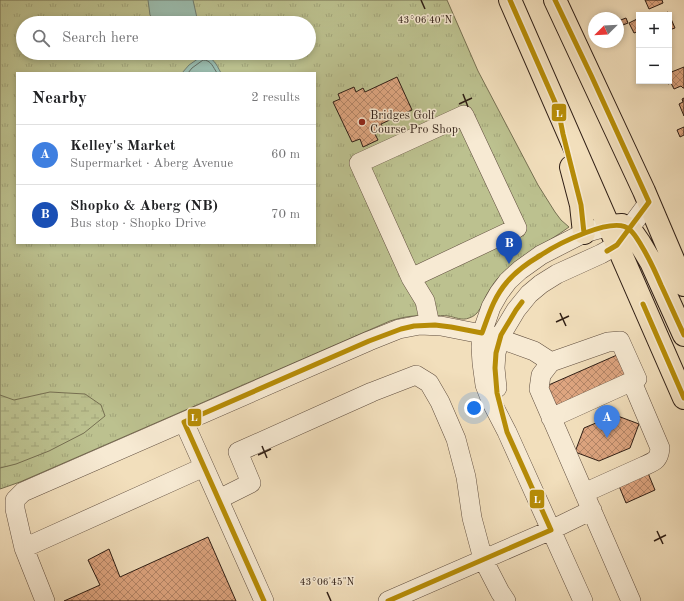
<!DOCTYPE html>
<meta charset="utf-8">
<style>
:root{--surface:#fff;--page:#f2f2f2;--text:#202124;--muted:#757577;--line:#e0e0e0;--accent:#db2777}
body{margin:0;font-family:"Old Standard TT",serif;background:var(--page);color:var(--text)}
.controls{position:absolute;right:12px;top:12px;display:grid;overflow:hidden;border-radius:0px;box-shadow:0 2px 6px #0003}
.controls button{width:36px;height:36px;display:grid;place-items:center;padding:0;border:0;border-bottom:1px solid var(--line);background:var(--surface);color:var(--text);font:20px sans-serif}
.compass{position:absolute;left:588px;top:12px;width:36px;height:36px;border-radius:50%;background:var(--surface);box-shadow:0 2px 6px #0003;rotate:246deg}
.you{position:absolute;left:474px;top:408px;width:14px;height:14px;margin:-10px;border:3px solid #fff;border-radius:50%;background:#1a73e8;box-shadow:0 0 0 6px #1a73e833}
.badge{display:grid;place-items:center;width:26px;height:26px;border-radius:50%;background:var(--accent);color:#fff;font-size:13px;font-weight:700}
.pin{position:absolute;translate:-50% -33px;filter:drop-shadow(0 1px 2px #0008)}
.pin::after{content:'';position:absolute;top:21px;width:14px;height:12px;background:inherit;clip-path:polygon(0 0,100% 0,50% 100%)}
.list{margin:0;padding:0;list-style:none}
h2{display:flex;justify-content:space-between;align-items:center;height:52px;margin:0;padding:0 16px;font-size:17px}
h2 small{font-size:13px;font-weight:400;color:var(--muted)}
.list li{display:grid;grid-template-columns:26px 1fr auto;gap:12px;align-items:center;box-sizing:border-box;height:60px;padding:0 16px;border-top:1px solid var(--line)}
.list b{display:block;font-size:15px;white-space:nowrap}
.list p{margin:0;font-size:13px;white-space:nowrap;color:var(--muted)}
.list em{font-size:13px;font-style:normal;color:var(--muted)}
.icon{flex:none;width:22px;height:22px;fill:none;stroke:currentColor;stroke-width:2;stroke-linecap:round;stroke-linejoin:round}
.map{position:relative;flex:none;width:684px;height:601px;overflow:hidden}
.search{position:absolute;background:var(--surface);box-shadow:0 2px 6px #0003;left:16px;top:16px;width:300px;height:44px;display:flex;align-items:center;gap:10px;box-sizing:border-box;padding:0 14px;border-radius:22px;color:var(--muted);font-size:15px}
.panel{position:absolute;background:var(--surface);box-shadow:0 2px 6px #0003;left:16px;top:72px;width:300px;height:172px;border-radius:0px}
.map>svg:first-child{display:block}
.grass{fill:url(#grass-tufts);stroke:#767052;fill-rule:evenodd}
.wetland{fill:url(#wetland-marsh);stroke:#767052}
.water{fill:#9bbdaf;stroke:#707d71}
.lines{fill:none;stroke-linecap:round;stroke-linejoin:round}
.shore{stroke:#656e62;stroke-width:1}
.building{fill:url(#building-cross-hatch);stroke:#2f1e15}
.minor-casing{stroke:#604e3f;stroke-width:20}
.major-casing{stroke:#2f1e15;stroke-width:24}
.minor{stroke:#f7ead3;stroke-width:19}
.major{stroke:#f2dfbc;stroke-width:22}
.bus-1-casing{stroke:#f7ead3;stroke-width:8}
.bus-1{stroke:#b68c07;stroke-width:5}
.ticks{fill:none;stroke:#2f1e15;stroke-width:1.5}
.poi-dot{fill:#8f2418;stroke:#f7ead3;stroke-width:1.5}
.labels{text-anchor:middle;stroke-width:3;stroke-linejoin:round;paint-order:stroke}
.poi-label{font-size:12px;fill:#2f1e15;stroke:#f7ead3;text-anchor:start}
.ticks-label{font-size:10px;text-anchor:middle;fill:#2f1e15;stroke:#f7ead3;stroke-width:3;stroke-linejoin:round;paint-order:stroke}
.line-badge{stroke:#f7ead3;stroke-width:1.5}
.badge-label{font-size:11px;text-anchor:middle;font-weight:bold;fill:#fff}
</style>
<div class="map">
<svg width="684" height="601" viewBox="0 0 684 601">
<defs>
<pattern id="grass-tufts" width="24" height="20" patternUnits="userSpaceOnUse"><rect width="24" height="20" fill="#bcc18f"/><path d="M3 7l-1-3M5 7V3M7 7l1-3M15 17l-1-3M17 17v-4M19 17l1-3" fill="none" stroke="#a2a57a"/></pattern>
<pattern id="wetland-marsh" width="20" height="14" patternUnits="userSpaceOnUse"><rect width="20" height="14" fill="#bcc18f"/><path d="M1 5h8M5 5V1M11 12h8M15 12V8" fill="none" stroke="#a2a57a"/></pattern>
<pattern id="building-cross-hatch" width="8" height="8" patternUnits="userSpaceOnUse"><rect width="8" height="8" fill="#dea580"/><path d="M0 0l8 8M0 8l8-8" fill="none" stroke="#b48668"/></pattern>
</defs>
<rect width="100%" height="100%" fill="#f2dfbc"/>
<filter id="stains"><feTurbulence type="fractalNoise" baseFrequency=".005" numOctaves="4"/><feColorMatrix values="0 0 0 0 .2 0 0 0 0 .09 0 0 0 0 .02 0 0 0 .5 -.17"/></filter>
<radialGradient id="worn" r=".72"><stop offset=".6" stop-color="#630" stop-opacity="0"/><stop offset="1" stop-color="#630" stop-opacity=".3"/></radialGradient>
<path class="grass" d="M0,0H447L478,71L538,185L555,212L561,220L569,227C545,245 517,256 497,279C493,284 490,289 487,294C482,303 480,315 469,318C462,321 455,317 448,316C443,315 438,316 433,316C416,315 406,316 390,321L20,482L0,489ZM23,23H309V53H23ZM17,73H315V243H17Z"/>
<path class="wetland" d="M50,392L85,394L101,405L105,416L84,433L49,451L16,464L0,468V395L14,400Z"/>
<path class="water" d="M148,0H193L197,18L202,23H156L150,15Z
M202,56C214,57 216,64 221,73H182L189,65Z"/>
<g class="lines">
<path class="shore" d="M188,73L192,68L203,60C211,60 213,67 217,73"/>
</g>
<path class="building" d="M645,0H662L663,3L649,9Z
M668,12L675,28L669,30V15H661Z
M626,18L628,23L618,27V21Z
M639,18V31L634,33L629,23Z
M684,67V88H683L681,86L674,89L671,83L668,84L667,81H669V73Z
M397,77L412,110L381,124L383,128L374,132L378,140L363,147L360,139L352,142L333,102L340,99L338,94L354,87L356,92L363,88L365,92Z
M684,98V116L679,104L683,102L682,99Z
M684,127V135L680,137L677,130Z
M617,355L626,375L544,411L535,391Z
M615,415L639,424L630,448L599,461L575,452L584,428Z
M648,473L655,490L626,503L619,486Z
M208,537L236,601H64L100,585L88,560L109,549L120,577Z"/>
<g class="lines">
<g class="minor-casing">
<path id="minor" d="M411,278L517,228L464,115L359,163L411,278L425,301L430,325
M497,388L495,368L496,353L501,335L516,310L529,294L541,284L557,274L601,254L617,245L649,202
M551,418L637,379L620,341L608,342L551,362L541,375L539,389L631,601
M184,422L264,601
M584,493L644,466C655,461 659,460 660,448L632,382
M219,499L251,483L238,452L372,392L416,375L429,383L440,402L456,439L466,477L472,518L483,559L500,592L506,601
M24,548L204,467
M45,601L24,548L15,509V500L23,492L369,341L399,329L420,325L441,326L492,336L534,351L551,362
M388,601L551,530L592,510
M583,601L507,432L492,403L485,385L482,363L481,347L482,333L491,307L499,293L508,281L520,270L541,255L584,233L609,226"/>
</g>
<g class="major-casing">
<path id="major" d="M510,0L684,398
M555,0L644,191L684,285
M571,167L581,205L584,233
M609,226L622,225L630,229L639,242L651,262L684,335"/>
</g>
<use href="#minor" class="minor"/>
<use href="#major" class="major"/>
<g class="bus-1-casing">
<path id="bus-1" d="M510,0L558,109L563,134L581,205L584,233
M555,0L591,75L649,202L617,245L607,251
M643,304L684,398
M264,601L184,422L369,341L401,329L414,326L435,325L451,327L482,333C489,314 494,297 507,282C516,271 529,262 541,255C556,245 615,214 630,230C634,233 638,240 641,245C649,258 655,271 661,285C669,302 676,318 684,335
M388,601L551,530L507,432L497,393L495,368L496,353L501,335L516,310L522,302"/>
</g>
<use href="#bus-1" class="bus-1"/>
</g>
<path class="ticks" d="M421,0L425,9M463,94L468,107M459,104L472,98M560,313L566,326M556,322L569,316M262,446L267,458M258,455L271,449M657,531L663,544M654,541L666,535M327,592L331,601"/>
<circle class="poi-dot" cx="362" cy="122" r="4"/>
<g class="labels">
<g class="poi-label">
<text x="370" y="119">Bridges Golf<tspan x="370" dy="14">Course Pro Shop</tspan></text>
</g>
</g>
<g class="ticks-label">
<text x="425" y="23">43°06'40"N</text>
<text x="327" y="585">43°06'45"N</text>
</g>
<g class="line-badge">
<rect x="551" y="103" width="16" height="19" rx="4" fill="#b68c07"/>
<rect x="187" y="408" width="15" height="19" rx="4" fill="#b68c07"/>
<rect x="529" y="489" width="16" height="20" rx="4" fill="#b68c07"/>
</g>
<g class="badge-label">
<text x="559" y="117">L</text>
<text x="194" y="421">L</text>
<text x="537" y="503">L</text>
</g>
<rect width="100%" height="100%" filter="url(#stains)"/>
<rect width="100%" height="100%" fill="url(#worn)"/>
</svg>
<div class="controls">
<button>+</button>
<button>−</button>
</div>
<svg class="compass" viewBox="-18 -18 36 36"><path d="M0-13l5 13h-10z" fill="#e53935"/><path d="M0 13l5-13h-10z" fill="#757577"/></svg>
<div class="you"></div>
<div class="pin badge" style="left:607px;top:438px;background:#3f7fe0">A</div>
<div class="pin badge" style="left:509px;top:264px;background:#1a4fb4">B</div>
<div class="search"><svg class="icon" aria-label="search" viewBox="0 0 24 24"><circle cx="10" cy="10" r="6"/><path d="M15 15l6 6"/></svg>Search here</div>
<section class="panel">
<h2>Nearby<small>2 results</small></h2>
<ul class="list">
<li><span class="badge" style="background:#3f7fe0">A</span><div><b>Kelley's Market</b><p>Supermarket · Aberg Avenue</p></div><em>60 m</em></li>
<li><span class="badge" style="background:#1a4fb4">B</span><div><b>Shopko &amp; Aberg (NB)</b><p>Bus stop · Shopko Drive</p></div><em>70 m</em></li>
</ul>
</section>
</div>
